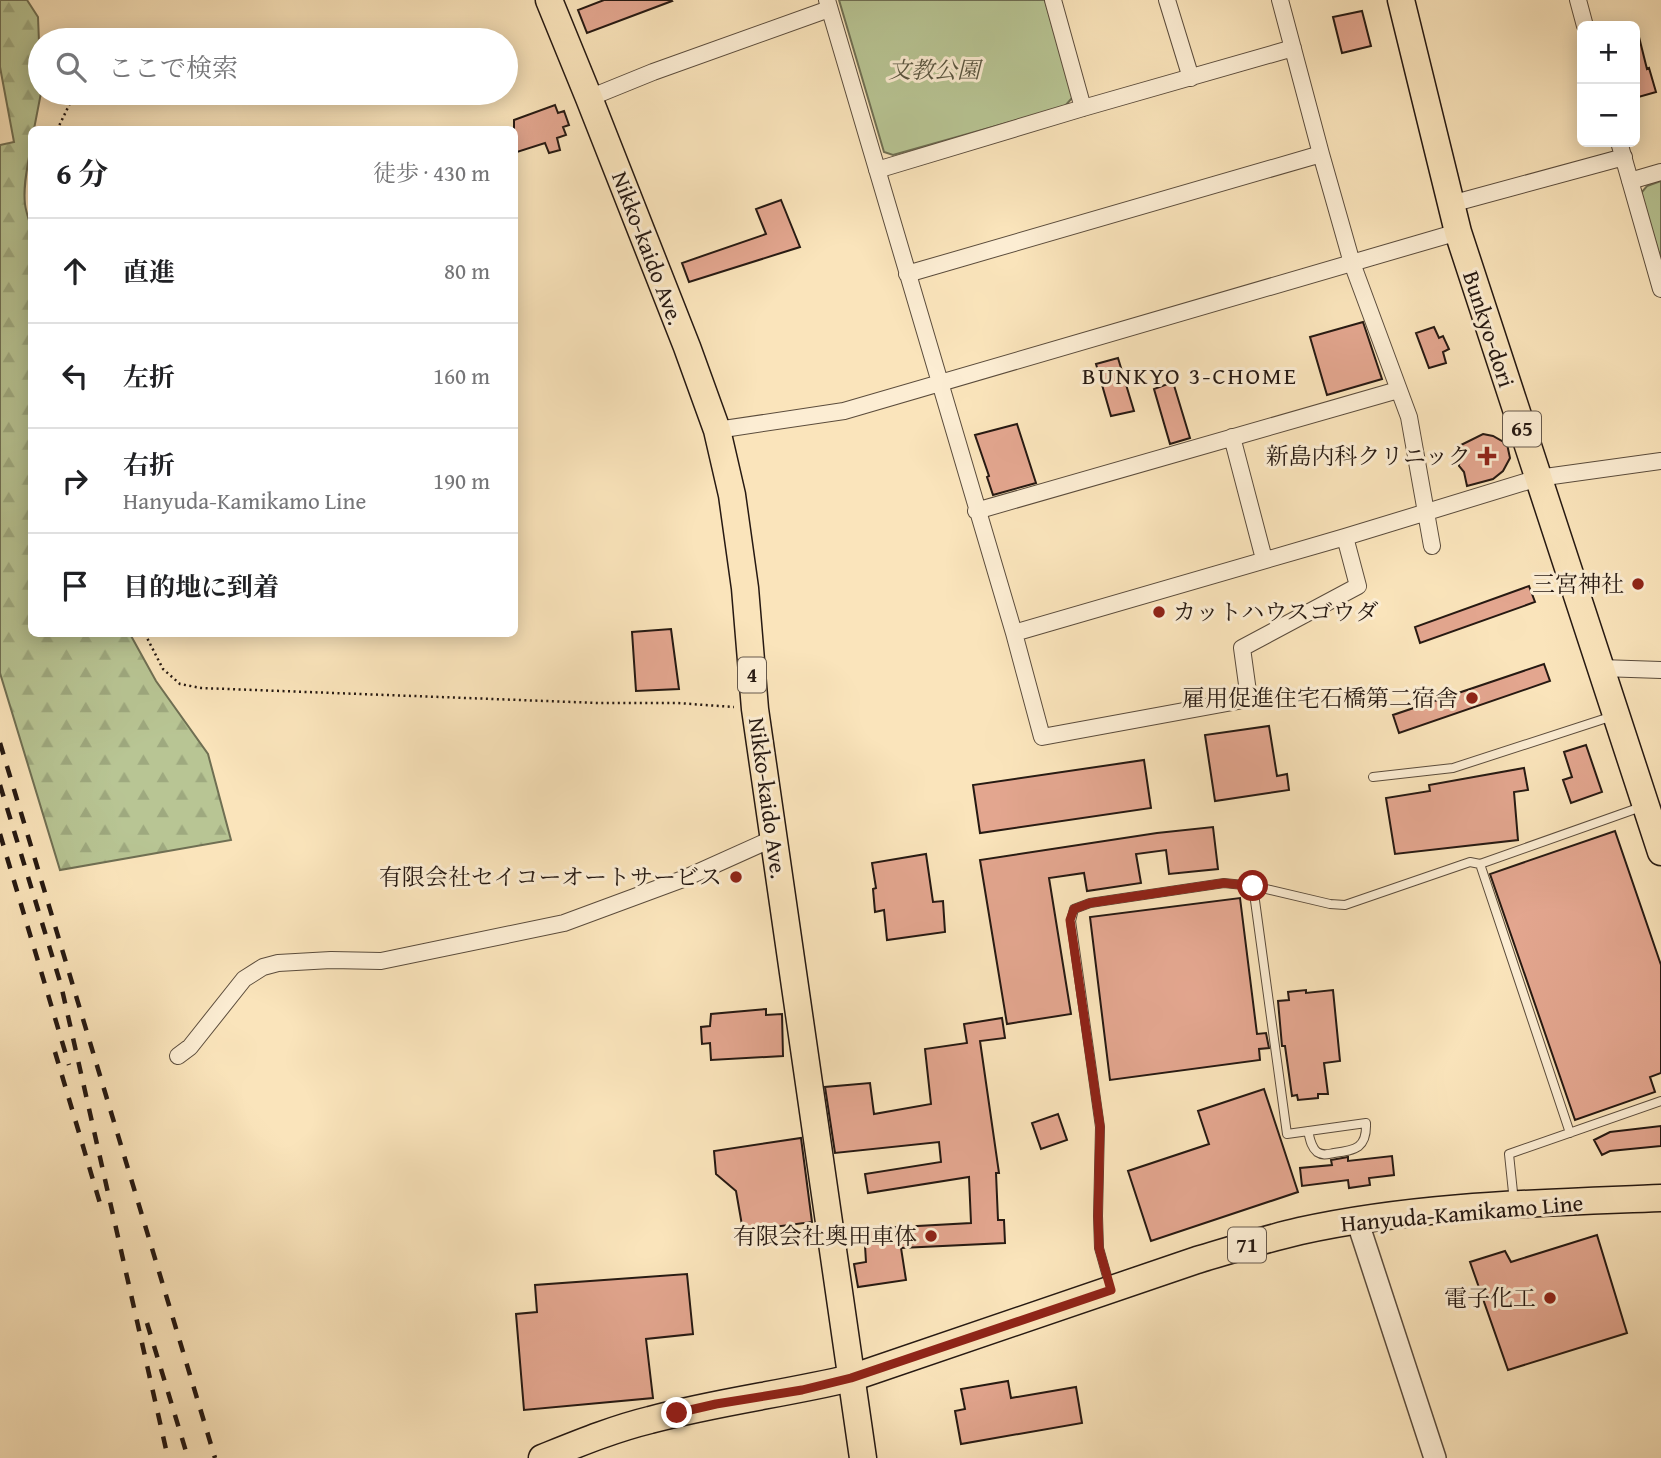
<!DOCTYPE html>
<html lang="ja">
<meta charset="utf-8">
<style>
:root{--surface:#fff;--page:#f2f2f2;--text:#202124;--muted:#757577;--line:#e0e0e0}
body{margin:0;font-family:"Gentium Book Plus","Noto Serif JP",serif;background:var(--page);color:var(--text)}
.controls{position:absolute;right:21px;top:21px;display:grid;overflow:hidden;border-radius:10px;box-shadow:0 4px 18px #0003}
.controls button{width:63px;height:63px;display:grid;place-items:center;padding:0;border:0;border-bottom:2px solid var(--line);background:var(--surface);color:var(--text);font:35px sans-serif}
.stop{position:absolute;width:21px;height:21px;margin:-16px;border:5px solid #8f2418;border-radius:50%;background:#fff}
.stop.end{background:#8f2418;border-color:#fff;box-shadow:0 2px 7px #0008}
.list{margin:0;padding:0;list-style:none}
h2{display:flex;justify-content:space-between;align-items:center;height:91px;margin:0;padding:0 28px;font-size:30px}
h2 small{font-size:23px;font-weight:400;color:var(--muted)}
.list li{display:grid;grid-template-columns:46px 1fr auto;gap:21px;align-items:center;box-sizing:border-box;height:105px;padding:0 28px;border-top:2px solid var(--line)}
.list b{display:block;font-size:26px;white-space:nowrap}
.list p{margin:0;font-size:23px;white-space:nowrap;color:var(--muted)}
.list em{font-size:23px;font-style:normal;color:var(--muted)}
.icon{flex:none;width:38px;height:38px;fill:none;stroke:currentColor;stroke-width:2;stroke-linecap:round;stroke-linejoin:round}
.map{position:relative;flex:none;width:1661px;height:1458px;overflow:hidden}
.search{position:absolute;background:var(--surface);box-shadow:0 4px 18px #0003;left:28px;top:28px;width:490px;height:77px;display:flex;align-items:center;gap:18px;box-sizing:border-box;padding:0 24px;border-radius:38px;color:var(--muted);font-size:26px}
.panel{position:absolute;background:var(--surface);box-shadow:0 4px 18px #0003;left:28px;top:126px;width:490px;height:511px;border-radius:10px}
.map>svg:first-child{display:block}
.forest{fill:url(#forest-firs);stroke:#6f6f53;stroke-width:2}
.park{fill:#b8c594;stroke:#6f6f53;stroke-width:2}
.building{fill:#e3a68f;stroke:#261912;stroke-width:2}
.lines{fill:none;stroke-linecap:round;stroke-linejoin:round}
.service-casing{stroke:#5b4c3c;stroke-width:10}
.minor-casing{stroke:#5b4c3c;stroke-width:18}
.tertiary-casing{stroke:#5b4c3c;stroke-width:24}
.primary-casing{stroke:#261912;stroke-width:29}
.trunk-casing{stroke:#261912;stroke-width:29}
.path{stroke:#261912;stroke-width:2.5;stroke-dasharray:2 3.5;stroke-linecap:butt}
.service{stroke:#fcedd3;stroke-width:8}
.minor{stroke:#fcedd3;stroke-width:16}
.tertiary{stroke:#fcedd3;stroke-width:21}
.primary{stroke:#fae4bb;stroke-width:26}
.trunk{stroke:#fae4bb;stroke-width:26}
.rail{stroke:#261912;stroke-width:4.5;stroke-dasharray:12 12;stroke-linecap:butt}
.route{stroke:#8f2418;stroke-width:9}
.poi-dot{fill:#8f2418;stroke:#fcedd3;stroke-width:2.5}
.labels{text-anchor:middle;stroke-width:6;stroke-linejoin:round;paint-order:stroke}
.shield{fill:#fcedd3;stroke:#66594c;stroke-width:2}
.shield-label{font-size:21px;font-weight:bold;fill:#261912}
.park-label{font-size:23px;font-style:italic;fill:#595540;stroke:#fcedd3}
.street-label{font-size:23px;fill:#261912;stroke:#fcedd3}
.poi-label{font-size:23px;fill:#261912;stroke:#fcedd3;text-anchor:end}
.neighbourhood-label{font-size:24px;letter-spacing:2px;fill:#261912;stroke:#fcedd3}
</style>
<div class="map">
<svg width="1661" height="1458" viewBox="0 0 1661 1458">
<defs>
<pattern id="forest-firs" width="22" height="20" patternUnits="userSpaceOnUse" patternTransform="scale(1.75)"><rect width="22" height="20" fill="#b8c594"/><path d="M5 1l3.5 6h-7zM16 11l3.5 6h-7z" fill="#9ea97f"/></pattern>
</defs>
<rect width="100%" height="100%" fill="#fae4bb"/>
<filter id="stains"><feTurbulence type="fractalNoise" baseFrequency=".00286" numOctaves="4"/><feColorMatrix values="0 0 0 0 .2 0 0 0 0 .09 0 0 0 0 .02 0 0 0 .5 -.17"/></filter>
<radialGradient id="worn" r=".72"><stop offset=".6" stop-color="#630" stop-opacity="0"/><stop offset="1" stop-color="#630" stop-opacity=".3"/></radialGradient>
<path class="forest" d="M0,0H27L38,17L41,93L34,129L32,130C32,154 22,179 25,204C26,213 30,222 32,232V634H130L156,681L208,754L231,840L60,870L0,673V145L14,142L0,67Z"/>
<path class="park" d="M839,0H1045L1073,97L1064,107L893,155L884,152Z
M1661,181V261L1641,193L1647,186Z"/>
<path class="building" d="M604,0H671L672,1L587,33L578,10Z
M1362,11L1371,46L1342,53L1333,17Z
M1635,37H1639L1647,69L1649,68L1656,92L1635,98Z
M555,105L558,113L564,111L569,125L563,127L566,135L557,138L560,150L549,153L545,143L514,153V120Z
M781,200L800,247L689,282L682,263L766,234L756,209Z
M1363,322L1382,379L1327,395L1310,337Z
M1434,327L1439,338L1443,336L1449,349L1443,352L1446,363L1429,368L1416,333Z
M1118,358L1134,411L1111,416L1096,364Z
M1173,382L1190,438L1170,444L1154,389Z
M1017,424L1036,483L993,495L987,477L989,476L975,435Z
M1483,434L1493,436L1507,444L1510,458L1503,471L1493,479L1467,486L1464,472L1459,466L1461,445Z
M1529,586L1535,602L1420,643L1415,627Z
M671,629L679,689L636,691L632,632Z
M1544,664L1550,681L1399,733L1393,715Z
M1269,726L1277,776L1287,774L1289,790L1215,801L1205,735Z
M1586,745L1602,792L1571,803L1563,780L1572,777L1564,752Z
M1144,760L1151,808L980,833L973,785Z
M1524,768L1528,790L1514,792L1518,840L1395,854L1386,798L1430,791L1429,785Z
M1213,827L1218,869L1169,874L1166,850L1136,854L1141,883L1087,891L1084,873L1049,878L1071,1014L1007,1024L980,860L1157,833Z
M1615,831L1661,965V1073L1650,1077L1655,1092L1575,1120L1490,874Z
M926,854L933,902L943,901L945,932L887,940L884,910L875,912L873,889L876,888L872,863Z
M1240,898L1257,1034L1266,1033L1269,1048L1259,1049L1260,1060L1110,1080L1090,917Z
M1306,990V993L1333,990L1340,1061L1324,1063L1328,1094H1318V1098L1298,1100L1297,1095L1292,1096L1285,1046H1282L1278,1001L1289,1000L1288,992Z
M766,1009V1015L782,1014L783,1056L711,1060L710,1043L702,1044L701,1027L710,1026L711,1014Z
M1002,1018L1005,1038L980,1041L999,1173H996L998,1220H1004L1005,1243L901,1248L906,1280L858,1287L854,1264L866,1262L864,1229L971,1223L969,1177L868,1193L865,1174L941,1162L939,1142L835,1153L825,1087L870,1083L874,1114L931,1104L925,1049L967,1043L964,1024Z
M1264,1089L1298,1192L1151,1241L1128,1171L1209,1144L1198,1111Z
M1058,1114L1067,1140L1041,1149L1032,1123Z
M1661,1126V1146L1610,1151L1602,1155L1594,1140L1610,1132Z
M801,1138L812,1222L743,1231L736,1191L716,1174L714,1151Z
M1392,1156L1394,1175L1369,1178L1370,1185L1349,1188L1348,1180L1302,1186L1300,1168L1332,1165L1331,1160L1348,1157V1161Z
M1597,1235L1627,1333L1508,1370L1470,1262L1505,1251L1511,1262Z
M687,1274L693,1334L646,1339L653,1398L524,1410L516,1314L537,1312L535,1285Z
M1008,1381L1011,1398L1076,1387L1082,1423L961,1444L955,1411L965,1409L961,1389Z"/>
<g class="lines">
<g class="service-casing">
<path id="service" d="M1373,777L1453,768L1613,716
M1480,864L1570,1133
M1253,886L1287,1134L1366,1123C1367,1148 1356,1150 1334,1153C1328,1154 1323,1156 1317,1152C1311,1147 1310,1139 1308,1131
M1514,1202L1509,1154L1661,1101
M1110,1287L1099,1248L1098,1216L1100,1127L1071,921L1074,909L1090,903L1224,883L1253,886L1330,904L1345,905L1470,862L1480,864L1641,807"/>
</g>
<g class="minor-casing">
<path id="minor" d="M827,0L1014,633L1042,737L1249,699L1242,648L1358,586L1345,537
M1053,0L1083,108
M1167,0L1191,78
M1280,0L1321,154L1352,263L1409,417L1432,546
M1578,0L1585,26
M589,98L653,72L829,9
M1619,142L1661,289
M877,170L1083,108L1293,48
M1630,181L1661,172
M1451,204L1624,157
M907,274L1321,154
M717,430L844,411L1458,232
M1232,437L1264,559
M976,511L1398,390
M1014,633L1345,537L1538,478L1661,461
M1601,668L1661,670
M178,1056L190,1047L244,979L263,967L278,963L331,960L381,961L564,923L683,879L774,838"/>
</g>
<g class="tertiary-casing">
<path id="tertiary" d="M1357,1220L1435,1458"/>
</g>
<g class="primary-casing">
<path id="primary" d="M1401,0L1458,232L1661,852
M542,1458C577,1444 613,1429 650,1420C716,1402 784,1394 851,1378L1197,1260C1231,1250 1265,1239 1300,1231C1418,1205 1541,1203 1661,1198"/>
</g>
<g class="trunk-casing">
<path id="trunk" d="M549,0L589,98L687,347L717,430L732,495L745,588L755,709L863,1458"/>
</g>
<path class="path" d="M57,130L74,95
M145,634L163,669L180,684L201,688L599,703H677L734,707"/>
<use href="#service" class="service"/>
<use href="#minor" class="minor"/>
<use href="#tertiary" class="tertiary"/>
<use href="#primary" class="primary"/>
<use href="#trunk" class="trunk"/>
<path class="rail" d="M0,743L215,1458
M0,785L61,985L168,1458
M0,834L69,1065
M55,1052L102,1210
M147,1323L188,1458"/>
</g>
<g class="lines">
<path class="route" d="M677,1413L716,1404L802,1390L851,1378L1111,1290L1099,1248L1098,1216L1100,1126L1070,920L1074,909L1090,903L1224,883L1253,886"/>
</g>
<g class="poi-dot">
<path d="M1483.5 445.5h7v7h7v7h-7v7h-7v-7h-7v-7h7z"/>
<circle cx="1638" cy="584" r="7"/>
<circle cx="1159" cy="612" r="7"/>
<circle cx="1472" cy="698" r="7"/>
<circle cx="736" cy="877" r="7"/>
<circle cx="931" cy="1236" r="7"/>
<circle cx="1550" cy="1298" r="7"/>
</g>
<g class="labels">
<g class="shield">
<rect x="1503" y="411.5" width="38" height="35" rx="5"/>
<rect x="738" y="657.5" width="28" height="35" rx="5"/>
<rect x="1228" y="1227.5" width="38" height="35" rx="5"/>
</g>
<g class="shield-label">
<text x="1522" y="436">65</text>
<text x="752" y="682">4</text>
<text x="1247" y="1252">71</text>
</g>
<g class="park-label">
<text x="934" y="78">文教公園</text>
</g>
<g class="street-label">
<text transform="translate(648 248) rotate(69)" y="8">Nikko-kaido Ave.</text>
<text transform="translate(1489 329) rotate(72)" y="8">Bunkyo-dori</text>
<text transform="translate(768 798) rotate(82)" y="8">Nikko-kaido Ave.</text>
<text transform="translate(1462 1213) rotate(-5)" y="8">Hanyuda-Kamikamo Line</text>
</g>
<g class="poi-label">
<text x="1471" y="464">新島内科クリニック</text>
<text x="1624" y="592">三宮神社</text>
<text x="1173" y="620" text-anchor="start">カットハウスゴウダ</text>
<text x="1458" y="706">雇用促進住宅石橋第二宿舎</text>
<text x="722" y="885">有限会社セイコーオートサービス</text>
<text x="917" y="1244">有限会社奥田車体</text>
<text x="1536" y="1306">電子化工</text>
</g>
<g class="neighbourhood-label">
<text x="1190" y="384">BUNKYO 3-CHOME</text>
</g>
</g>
<rect width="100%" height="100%" filter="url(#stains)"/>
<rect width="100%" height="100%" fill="url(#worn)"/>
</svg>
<div class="controls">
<button>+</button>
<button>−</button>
</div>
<div class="stop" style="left:1253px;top:886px"></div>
<div class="stop end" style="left:677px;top:1413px"></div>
<div class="search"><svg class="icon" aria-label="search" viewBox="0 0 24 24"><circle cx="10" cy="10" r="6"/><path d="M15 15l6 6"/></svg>ここで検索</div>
<section class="panel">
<h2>6 分<small>徒歩 · 430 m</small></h2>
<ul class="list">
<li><svg class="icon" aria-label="ahead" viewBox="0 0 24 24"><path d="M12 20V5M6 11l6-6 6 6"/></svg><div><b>直進</b></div><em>80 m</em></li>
<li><svg class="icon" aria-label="left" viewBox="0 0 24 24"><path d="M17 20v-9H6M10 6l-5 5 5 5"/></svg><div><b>左折</b></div><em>160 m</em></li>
<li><svg class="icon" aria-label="right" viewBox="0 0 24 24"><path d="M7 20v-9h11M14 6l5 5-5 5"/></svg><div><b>右折</b><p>Hanyuda-Kamikamo Line</p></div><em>190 m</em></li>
<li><svg class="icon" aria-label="arrive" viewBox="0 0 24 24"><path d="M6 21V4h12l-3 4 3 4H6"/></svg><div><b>目的地に到着</b></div></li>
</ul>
</section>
</div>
